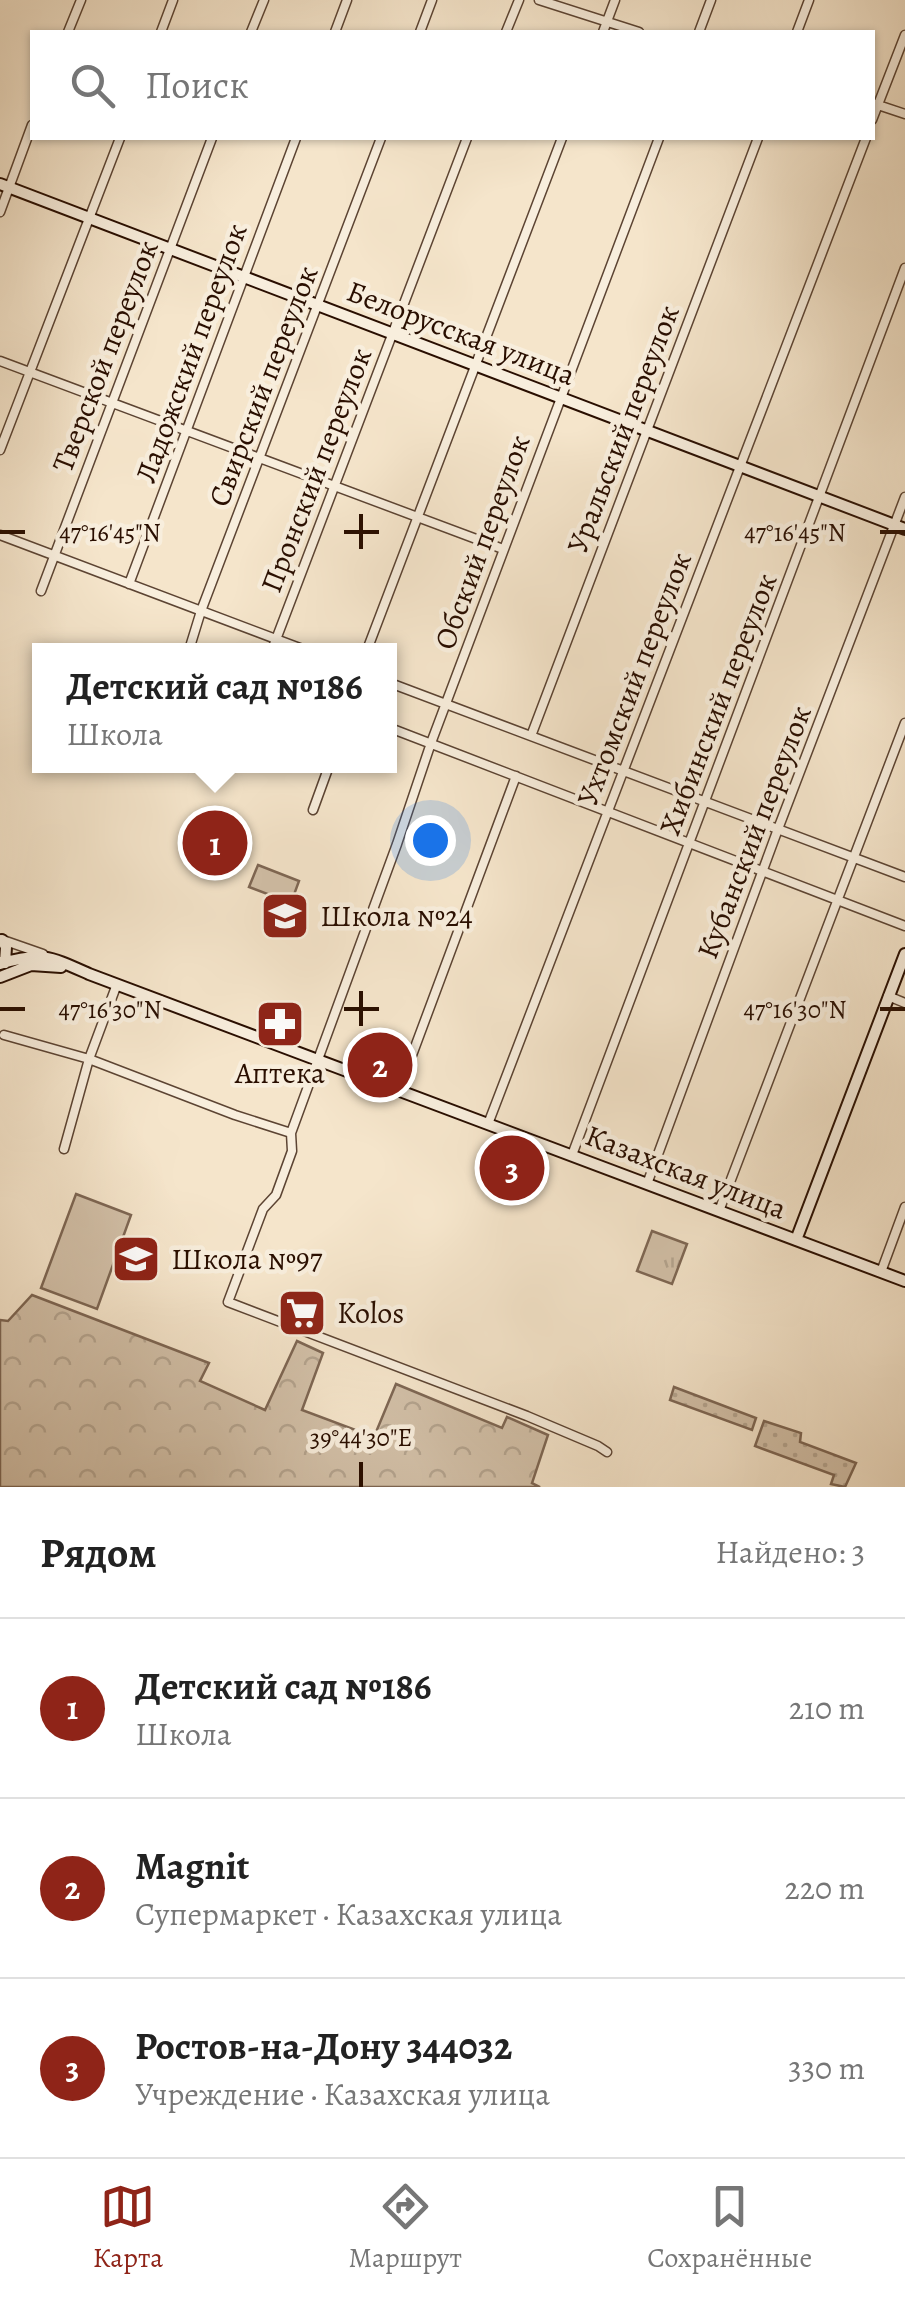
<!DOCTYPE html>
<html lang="ru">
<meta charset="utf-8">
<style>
:root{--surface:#fff;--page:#f6f6f6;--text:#222;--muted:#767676;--line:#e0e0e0;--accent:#8f2418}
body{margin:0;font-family:Alegreya,serif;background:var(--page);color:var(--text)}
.you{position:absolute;left:430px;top:840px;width:35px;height:35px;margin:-25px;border:8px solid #fff;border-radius:50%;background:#1a73e8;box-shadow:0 0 0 15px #1a73e833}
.badge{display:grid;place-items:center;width:65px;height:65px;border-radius:50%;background:var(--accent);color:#fff;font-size:32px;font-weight:700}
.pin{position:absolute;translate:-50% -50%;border:5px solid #fff;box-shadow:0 2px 10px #0006}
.popup{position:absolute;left:32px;top:643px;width:365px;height:130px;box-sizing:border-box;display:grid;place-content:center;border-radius:0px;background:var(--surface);filter:drop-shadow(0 2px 8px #0005);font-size:32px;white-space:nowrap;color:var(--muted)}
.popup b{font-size:38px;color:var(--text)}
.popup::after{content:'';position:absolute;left:50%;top:100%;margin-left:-20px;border:20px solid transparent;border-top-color:var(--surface)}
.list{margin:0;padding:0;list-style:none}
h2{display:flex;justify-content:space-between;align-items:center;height:130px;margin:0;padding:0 40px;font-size:42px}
h2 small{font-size:32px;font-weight:400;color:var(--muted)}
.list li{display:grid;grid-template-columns:65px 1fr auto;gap:30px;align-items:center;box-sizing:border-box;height:180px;padding:0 40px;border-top:2px solid var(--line)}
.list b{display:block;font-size:38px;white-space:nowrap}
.list p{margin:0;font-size:32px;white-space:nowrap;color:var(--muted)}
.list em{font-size:32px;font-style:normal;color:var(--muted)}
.icon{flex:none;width:55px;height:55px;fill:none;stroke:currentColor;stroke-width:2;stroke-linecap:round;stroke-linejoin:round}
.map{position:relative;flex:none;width:905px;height:1487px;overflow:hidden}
.search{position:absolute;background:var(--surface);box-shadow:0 2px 8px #0004;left:30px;right:30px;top:30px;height:110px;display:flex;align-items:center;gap:25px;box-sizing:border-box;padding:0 35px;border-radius:0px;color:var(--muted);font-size:38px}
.sheet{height:670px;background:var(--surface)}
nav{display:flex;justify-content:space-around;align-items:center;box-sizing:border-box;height:140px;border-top:2px solid var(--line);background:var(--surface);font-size:28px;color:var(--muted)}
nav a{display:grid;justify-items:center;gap:5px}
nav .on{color:var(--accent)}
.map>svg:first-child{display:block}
.grass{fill:url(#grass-dots);stroke:#7e6754;stroke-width:2.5}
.forest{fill:url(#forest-crowns);stroke:#7e6754;stroke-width:2.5}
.park{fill:url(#park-tufts);stroke:#7e6754;stroke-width:2.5}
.pitch{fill:#d2c0a8;stroke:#7e6754;stroke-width:2.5}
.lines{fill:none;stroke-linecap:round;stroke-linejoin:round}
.minor-casing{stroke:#5c4433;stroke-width:11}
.secondary-casing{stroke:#290e00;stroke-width:14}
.minor{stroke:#f8eedd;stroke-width:8}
.secondary{stroke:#f8eedd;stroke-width:10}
.ticks{fill:none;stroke:#290e00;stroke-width:4}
.labels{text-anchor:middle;stroke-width:9;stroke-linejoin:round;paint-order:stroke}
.street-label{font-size:30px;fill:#290e00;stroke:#f8eedd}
.poi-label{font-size:30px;fill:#290e00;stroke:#f8eedd;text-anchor:start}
.ticks-label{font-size:25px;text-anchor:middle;fill:#290e00;stroke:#f8eedd;stroke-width:9;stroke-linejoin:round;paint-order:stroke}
</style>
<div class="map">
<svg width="905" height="1487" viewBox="0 0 905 1487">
<defs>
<pattern id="grass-dots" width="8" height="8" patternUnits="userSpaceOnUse" patternTransform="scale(2.5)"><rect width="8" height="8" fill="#d2c0a8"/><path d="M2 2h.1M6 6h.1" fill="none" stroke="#b4a48f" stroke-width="1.8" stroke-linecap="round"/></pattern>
<pattern id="forest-crowns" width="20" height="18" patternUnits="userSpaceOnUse" patternTransform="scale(2.5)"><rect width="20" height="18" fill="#d2c0a8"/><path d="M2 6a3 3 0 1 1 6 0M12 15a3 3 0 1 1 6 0" fill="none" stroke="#b4a48f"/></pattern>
<pattern id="park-tufts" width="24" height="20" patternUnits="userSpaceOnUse" patternTransform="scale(2.5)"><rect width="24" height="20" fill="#d2c0a8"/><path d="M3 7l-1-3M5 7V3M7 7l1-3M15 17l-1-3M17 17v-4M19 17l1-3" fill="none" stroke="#b4a48f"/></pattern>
</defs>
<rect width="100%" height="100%" fill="#f5e5cb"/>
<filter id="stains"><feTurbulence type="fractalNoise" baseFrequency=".002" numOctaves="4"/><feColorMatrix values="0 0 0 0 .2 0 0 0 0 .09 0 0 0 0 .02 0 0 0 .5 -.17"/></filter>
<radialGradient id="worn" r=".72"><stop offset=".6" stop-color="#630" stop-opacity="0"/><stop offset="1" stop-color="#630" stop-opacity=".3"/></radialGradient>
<path class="grass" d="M674,1387L756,1418L752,1430L670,1400Z
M764,1421L801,1433L800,1442L856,1463L845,1487L831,1484L834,1475L755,1446Z"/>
<path class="forest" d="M32,1295L209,1363L200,1381L265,1410L297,1341L323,1353L302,1410L374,1437L396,1384L502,1428L507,1417L548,1435L532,1483L540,1487H0V1320L8,1321Z"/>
<path class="park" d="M652,1231L687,1244L672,1284L637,1271Z"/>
<path class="pitch" d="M258,865L299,881L291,903L249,887Z
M76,1194L131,1215L97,1309L41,1288Z"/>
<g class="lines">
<g class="minor-casing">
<path id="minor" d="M539,0L639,32
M68,32L81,0
M161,32L173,0
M251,32L264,0
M335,32L347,0
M420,32L432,0
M506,32L519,0
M603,32L615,0
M699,32L711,0
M797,32L809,0
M872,103L905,114
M872,120L905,35
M0,212L32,125
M0,361L503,549
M0,450L120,138
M0,535L305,650
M129,584L296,138
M41,591L212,138
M189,650L201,611L381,138
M272,650L467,138
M367,650L562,138
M390,683L905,877
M390,728L905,926
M531,736L758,138
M313,810L329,766
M0,939L43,954
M888,996L905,1003
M4,1035L89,1059L235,1115L291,1133
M399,1090L516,776
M488,1124L866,138
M64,1149L89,1059L117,984
M572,1155L905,268
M647,1184L778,829L905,497
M719,1211L905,723
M881,1272L905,1207
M607,1452L598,1446L527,1416L228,1302L263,1209L276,1195L292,1151L291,1133L397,844L431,743L659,138"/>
</g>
<g class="secondary-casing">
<path id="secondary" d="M0,184L905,529
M0,962L5,963L6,947L2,940
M0,964C41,951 51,957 89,974L905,1281
M0,977L31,965L61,967
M796,1240L905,954"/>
</g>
<use href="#minor" class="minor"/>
<use href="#secondary" class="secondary"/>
</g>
<path class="ticks" d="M361,514V549M0,532H25M344,532H379M880,532H905M361,991V1026M0,1009H25M344,1009H379M880,1009H905M361,1462V1487"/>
<defs>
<g id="school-square" transform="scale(2.5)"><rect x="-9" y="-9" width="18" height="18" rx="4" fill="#8f2418" stroke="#f8eedd"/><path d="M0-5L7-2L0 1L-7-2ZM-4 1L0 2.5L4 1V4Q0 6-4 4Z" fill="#fff"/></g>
<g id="pharmacy-square" transform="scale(2.5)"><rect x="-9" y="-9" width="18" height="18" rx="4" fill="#8f2418" stroke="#f8eedd"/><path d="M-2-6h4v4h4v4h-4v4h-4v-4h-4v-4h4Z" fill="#fff"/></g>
<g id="supermarket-square" transform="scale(2.5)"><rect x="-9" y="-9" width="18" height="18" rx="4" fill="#8f2418" stroke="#f8eedd"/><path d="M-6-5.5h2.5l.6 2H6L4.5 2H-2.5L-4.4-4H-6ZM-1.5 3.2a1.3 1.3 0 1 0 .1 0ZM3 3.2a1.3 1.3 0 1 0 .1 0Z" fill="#fff"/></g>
</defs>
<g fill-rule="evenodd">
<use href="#school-square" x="285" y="916"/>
<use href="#pharmacy-square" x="280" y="1024"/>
<use href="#school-square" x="136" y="1259"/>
<use href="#supermarket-square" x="302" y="1313"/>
</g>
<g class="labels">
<g class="street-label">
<text transform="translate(461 333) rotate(21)" y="10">Белорусская улица</text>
<text transform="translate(191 353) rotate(-70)" y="10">Ладожский переулок</text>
<text transform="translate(105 356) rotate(-69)" y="10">Тверской переулок</text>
<text transform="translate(263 386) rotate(-69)" y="10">Свирский переулок</text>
<text transform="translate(623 429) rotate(-69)" y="10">Уральский переулок</text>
<text transform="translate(316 470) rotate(-69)" y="10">Пронский переулок</text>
<text transform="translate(482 542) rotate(-70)" y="10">Обский переулок</text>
<text transform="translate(634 679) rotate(-69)" y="10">Ухтомский переулок</text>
<text transform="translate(718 704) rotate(-69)" y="10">Хибинский переулок</text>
<text transform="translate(754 832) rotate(-69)" y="10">Кубанский переулок</text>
<text transform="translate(686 1172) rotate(21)" y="10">Казахская улица</text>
</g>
<g class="poi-label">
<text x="320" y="926">Школа №24</text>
<text x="280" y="1083" text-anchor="middle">Аптека</text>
<text x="171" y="1269">Школа №97</text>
<text x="337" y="1323">Kolos</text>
</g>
</g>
<g class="ticks-label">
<text x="110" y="541">47°16'45"N</text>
<text x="795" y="541">47°16'45"N</text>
<text x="110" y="1018">47°16'30"N</text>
<text x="795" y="1018">47°16'30"N</text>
<text x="361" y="1446">39°44'30"E</text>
</g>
<rect width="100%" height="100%" filter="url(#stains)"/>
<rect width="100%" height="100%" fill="url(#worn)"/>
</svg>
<div class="you"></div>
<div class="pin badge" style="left:215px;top:843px">1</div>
<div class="popup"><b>Детский сад №186</b>Школа</div>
<div class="pin badge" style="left:380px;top:1065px">2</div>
<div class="pin badge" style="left:512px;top:1168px">3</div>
<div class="search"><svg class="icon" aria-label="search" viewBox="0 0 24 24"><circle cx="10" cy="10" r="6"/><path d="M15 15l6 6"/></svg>Поиск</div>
</div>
<section class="sheet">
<h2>Рядом<small>Найдено: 3</small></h2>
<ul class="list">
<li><span class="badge">1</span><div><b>Детский сад №186</b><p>Школа</p></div><em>210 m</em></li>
<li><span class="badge">2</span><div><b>Magnit</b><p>Супермаркет · Казахская улица</p></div><em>220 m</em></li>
<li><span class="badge">3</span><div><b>Ростов-на-Дону 344032</b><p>Учреждение · Казахская улица</p></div><em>330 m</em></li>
</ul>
</section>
<nav>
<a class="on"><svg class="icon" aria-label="map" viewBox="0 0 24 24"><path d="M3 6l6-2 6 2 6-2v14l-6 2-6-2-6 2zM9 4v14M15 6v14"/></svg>Карта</a>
<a><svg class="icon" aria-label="directions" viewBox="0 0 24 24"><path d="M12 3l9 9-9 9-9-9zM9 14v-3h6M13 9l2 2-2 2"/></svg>Маршрут</a>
<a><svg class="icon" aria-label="saved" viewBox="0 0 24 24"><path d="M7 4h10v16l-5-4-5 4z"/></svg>Сохранённые</a>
</nav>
